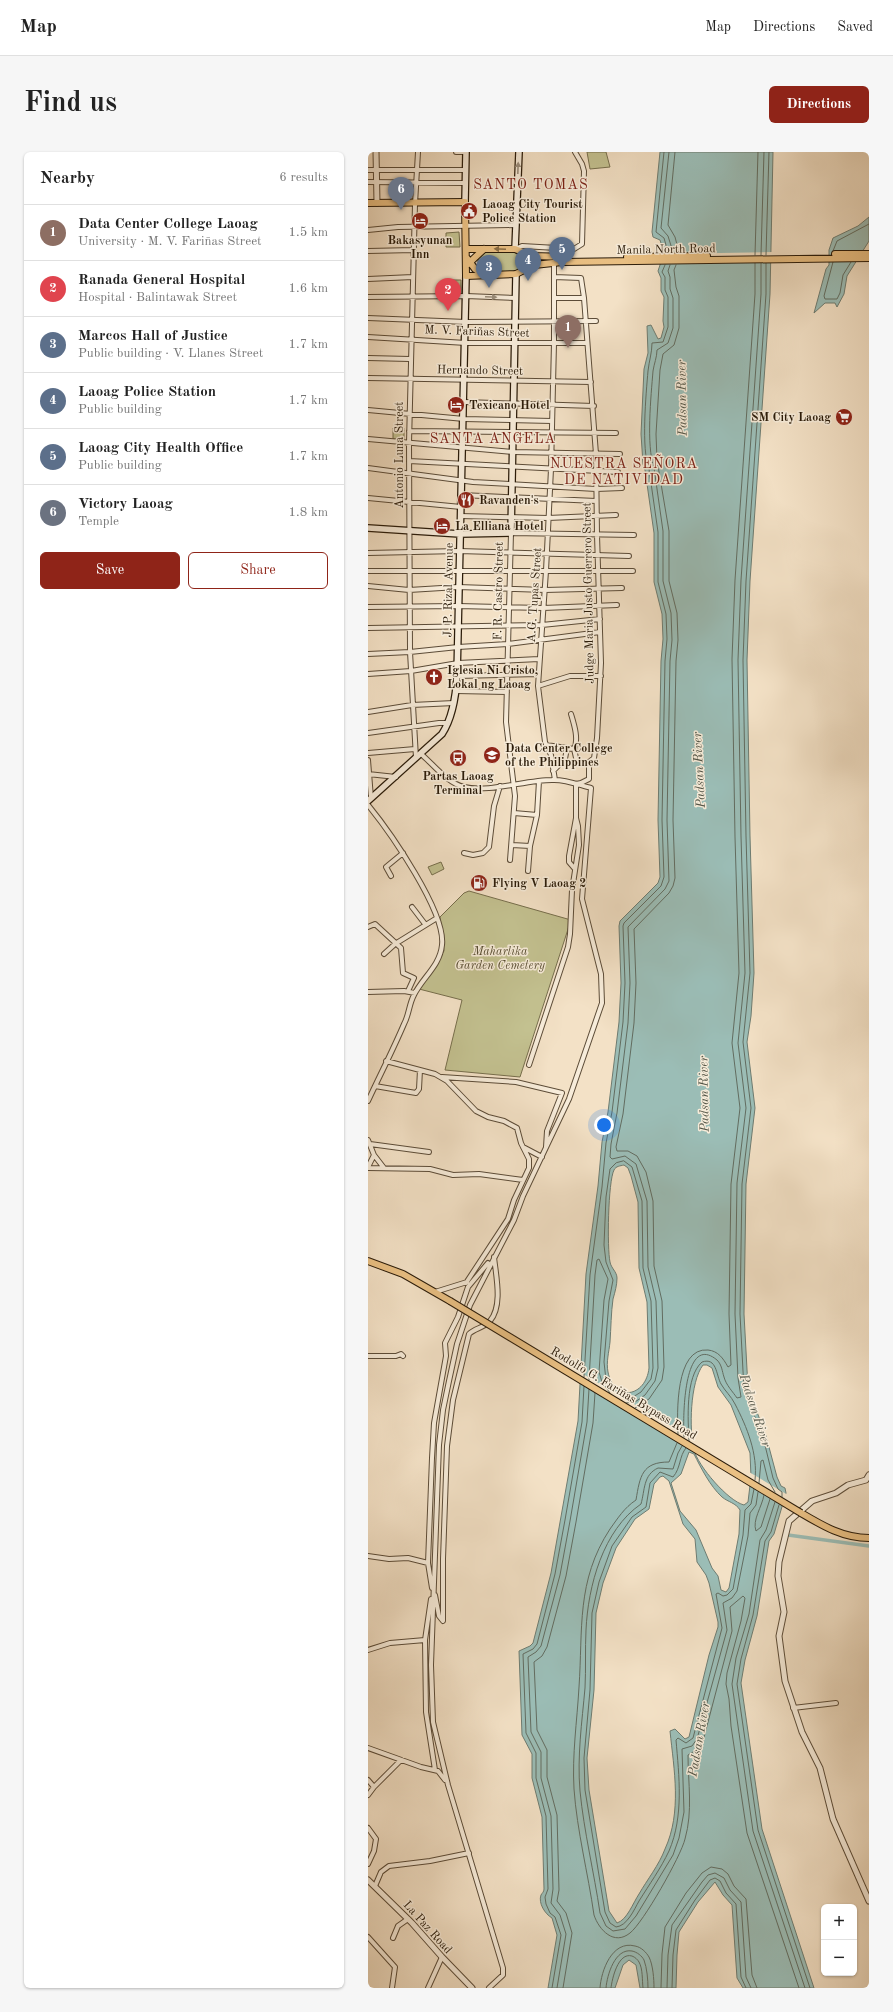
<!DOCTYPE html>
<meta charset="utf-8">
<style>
:root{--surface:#fff;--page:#f6f6f6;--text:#222;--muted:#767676;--line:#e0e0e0;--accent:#8f2418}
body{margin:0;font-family:"Old Standard TT",serif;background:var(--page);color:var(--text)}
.controls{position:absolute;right:12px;bottom:12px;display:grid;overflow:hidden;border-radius:6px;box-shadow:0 1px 3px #0004}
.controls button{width:36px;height:36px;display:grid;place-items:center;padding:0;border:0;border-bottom:1px solid var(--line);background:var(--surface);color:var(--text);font:20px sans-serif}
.you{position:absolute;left:236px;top:973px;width:14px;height:14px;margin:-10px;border:3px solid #fff;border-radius:50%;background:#1a73e8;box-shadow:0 0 0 6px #1a73e833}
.badge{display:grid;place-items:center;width:26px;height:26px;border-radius:50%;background:var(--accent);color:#fff;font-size:13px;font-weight:700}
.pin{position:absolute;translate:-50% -33px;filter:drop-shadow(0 1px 2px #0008)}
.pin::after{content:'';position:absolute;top:21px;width:14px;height:12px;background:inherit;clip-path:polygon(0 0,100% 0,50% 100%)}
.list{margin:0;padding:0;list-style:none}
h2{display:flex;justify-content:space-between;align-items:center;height:52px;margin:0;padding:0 16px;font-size:17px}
h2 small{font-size:13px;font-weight:400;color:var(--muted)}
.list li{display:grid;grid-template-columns:26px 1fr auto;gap:12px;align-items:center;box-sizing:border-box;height:56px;padding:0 16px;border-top:1px solid var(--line)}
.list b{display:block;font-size:15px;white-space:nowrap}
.list p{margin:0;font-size:13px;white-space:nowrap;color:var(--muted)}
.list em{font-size:13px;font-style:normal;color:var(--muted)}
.actions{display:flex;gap:8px;padding:12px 16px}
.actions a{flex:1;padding:9px 0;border:1px solid var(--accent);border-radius:6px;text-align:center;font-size:14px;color:var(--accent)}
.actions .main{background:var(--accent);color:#fff}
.map{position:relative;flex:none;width:501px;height:1836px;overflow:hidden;border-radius:6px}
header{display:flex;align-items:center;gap:24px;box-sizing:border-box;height:56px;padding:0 20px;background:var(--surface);border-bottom:1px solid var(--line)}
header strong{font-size:19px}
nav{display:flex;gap:22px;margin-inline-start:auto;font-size:14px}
.intro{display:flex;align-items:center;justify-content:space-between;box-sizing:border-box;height:96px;padding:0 24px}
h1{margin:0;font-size:28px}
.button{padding:10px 18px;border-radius:6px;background:var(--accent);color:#fff;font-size:14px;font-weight:700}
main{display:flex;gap:24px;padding:0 24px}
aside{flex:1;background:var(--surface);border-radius:6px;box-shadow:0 1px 3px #0004}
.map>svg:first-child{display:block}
.green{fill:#c3c190;stroke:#766e4c}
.water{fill:#9bbdb6;stroke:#6e7c71;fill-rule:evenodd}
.pier{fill:#f3e1c6}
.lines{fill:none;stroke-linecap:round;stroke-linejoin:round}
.shore{stroke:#626c60;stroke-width:1}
.canal{stroke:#9bbdb6;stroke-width:3.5}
.minor-casing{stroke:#5c4c38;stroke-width:6}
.tertiary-casing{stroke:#5c4c38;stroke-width:7}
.secondary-casing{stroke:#2a1b09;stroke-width:8}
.primary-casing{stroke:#2a1b09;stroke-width:8}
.trunk-casing{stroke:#2a1b09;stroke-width:8}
.minor{stroke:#f7ecda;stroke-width:4}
.tertiary{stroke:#f7ecda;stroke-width:5}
.secondary{stroke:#f7ecda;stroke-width:5.5}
.primary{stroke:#eac083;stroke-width:6}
.trunk{stroke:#eac083;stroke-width:6}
.primary-bridge-casing{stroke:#2a1b09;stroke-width:8;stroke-linecap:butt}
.primary-bridge{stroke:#eac083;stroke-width:6}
.oneway{fill:#9b8e7c}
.oneway2{fill:#8a6e46}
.labels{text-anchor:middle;stroke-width:3;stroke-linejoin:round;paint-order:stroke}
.poi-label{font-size:12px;font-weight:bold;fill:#2a1b09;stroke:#f7ecda;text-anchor:start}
.street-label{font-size:12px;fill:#2a1b09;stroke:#f7ecda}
.park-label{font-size:12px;font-style:italic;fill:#584d32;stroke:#f7ecda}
.water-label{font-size:13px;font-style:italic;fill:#525446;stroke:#f7ecda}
.quarter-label{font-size:14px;letter-spacing:1px;fill:#7a1f14;stroke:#f7ecda}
</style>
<header>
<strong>Map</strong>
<nav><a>Map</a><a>Directions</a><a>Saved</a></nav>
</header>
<div class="intro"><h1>Find us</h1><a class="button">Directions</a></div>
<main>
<aside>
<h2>Nearby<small>6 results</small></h2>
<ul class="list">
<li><span class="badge" style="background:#8d6e63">1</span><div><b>Data Center College Laoag</b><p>University · M. V. Fariñas Street</p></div><em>1.5 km</em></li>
<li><span class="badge" style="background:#e0444e">2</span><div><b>Ranada General Hospital</b><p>Hospital · Balintawak Street</p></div><em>1.6 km</em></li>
<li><span class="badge" style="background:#5c6f8a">3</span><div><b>Marcos Hall of Justice</b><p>Public building · V. Llanes Street</p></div><em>1.7 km</em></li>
<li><span class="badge" style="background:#5c6f8a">4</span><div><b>Laoag Police Station</b><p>Public building</p></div><em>1.7 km</em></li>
<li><span class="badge" style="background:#5c6f8a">5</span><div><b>Laoag City Health Office</b><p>Public building</p></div><em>1.7 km</em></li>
<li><span class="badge" style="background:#6b7280">6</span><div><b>Victory Laoag</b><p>Temple</p></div><em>1.8 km</em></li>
</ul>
<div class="actions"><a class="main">Save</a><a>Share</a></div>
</aside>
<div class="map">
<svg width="501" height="1836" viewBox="0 0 501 1836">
<rect width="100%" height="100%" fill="#f3e1c6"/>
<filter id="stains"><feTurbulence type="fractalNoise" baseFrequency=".005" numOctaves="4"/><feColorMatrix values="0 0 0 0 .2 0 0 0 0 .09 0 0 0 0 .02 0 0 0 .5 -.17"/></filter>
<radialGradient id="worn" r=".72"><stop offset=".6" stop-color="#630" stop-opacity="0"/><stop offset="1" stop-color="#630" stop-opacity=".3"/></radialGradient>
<path class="green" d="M219,0H238L242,15L222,17Z
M91,80L92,95H78V81Z
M144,99L159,108L160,111L147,120L117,122L110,115V106L115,100Z
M79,128H93V142H75V135Z
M25,276H36V288L25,287Z
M73,710L76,717L64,723L60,715Z
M101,739L203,768L152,925L77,918L94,848L51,837L76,799L72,765L96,741Z"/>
<path class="water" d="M292,0H405L402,142L382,429L379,508L382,684L386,821L383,864L379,890L387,956L378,1032L376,1162L380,1236L398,1284L409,1325L413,1334L417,1336L418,1341L406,1382L401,1389L389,1464L377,1508L373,1531L394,1677L446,1836H375L369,1826L364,1753L355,1743L347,1730L330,1750L311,1780L309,1803L308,1836H272L268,1813L261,1808L255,1813L247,1836H180L189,1783L184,1766C177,1762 170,1751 173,1743C174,1741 176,1740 176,1737L174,1665L164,1626V1602L154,1583L151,1499L162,1494L165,1491L183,1421L210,1269L218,1122L230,1034L234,990L240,960L251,870L253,831L251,774L252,769L290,731L292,725L290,668L293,509L295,487L294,462L286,430V381L277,318L275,312L273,282L276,217L280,201L279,174L283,173L290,187L293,186L296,175L295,169L296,145L293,139V126L290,119L296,101L292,88L285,85L284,80ZM256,1013L260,1016L263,1024L270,1050L271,1116L279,1150L281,1216C278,1245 246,1251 240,1220C238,1210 241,1200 242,1190C243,1176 243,1161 245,1147C247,1140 249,1133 249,1126C249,1120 243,1116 242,1110C239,1096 240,1030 246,1018C248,1014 252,1014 256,1013ZM335,1213H339L344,1216L350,1235L363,1253L382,1301L383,1325L380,1350L376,1353C360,1349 330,1314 326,1298C321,1278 322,1230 335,1213ZM321,1300L326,1302C333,1316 342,1334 354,1345C360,1350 368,1351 372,1358L371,1382L361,1436L358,1440L353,1438L350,1424L344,1416L328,1378L312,1359L303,1331L313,1322ZM295,1324L301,1329L315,1372L327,1387L329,1410L338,1423L341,1431L350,1470V1475L341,1503L321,1585L317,1587L307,1577L302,1579C306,1618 314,1660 297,1697C291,1713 279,1728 271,1742C265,1751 259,1768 249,1771L241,1759L221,1638L219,1606L226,1538L228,1461L235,1431L248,1396L267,1367L281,1357L286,1332L292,1325Z
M501,65V89L479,124L476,142L469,155L467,151H457L446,161L458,117L461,113V98L465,86L490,74Z"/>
<path class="pier" d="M404,100V110L294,102Z
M210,1219L327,1288L328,1298L210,1229Z
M381,1320L420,1343L417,1354L380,1331Z"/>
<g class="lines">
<path class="shore" d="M296,0L288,80L296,86L300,100
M301,0L293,76L300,84L305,100
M307,0L300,73L307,85L311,100
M465,99L469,89L501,72
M387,103L390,0
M393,103L396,0
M398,103L401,0
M465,110L456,144L457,147H469L472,141L475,123L483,110
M398,111V142L378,429L375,508L378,684L382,821L375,890L383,956L374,1032L372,1162L376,1238L395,1285L405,1326L410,1337L414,1340V1345
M256,1009L264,1015L274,1049L275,1116L283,1149L285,1216L283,1227L273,1240L265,1245L258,1246L249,1241L238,1228L236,1210L241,1149L245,1128L238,1110L236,1093L238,1045L242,1017L248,1011Z
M216,1225L222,1123L234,1035L238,991L244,960L255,870L257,831L255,774L256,771L293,734L296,725L294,668L297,509L299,487L298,462L290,430V380L281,317C273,297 278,242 280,219C281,209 284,201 284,191L295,190L300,175V145L297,138V125L294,120L297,113
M221,1228L227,1123L229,1108L231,1107L240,1127L236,1148L231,1220L234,1230L242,1241
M258,1251L267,1250L277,1243L287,1229L290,1216L288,1149L280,1115L279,1049L268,1012L257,1004L244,1007L242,1005L243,992L249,961L260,871L262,831L260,775L297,737L301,729L299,668L302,509L304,488L303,461L295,429V379L286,316C278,293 283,244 285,219C286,212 289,205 289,198L300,191L305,176V146L302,137V125L300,119L302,113
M267,1256L281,1247L294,1228L296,1215L294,1149L286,1114L285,1049L278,1020L269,1004L260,999H249L248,995L255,962L266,871L268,831L266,777L301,741L305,734L307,726L305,668L308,509L310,488L309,461L301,429V379L289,308L288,282L292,218L295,202L306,193L311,176V144L308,135L306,118L308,113
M310,1282C309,1262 307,1195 340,1198C350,1199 355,1206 360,1215L363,1213L361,1162L363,1032L372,956L364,891L371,821L367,685L364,507L367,428L387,142V111
M316,1285C315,1272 314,1179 349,1208C354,1213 354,1219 356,1225C358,1233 365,1240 369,1246L373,1245L370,1226L367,1162L369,1031L378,956L370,891L377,821L373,684L370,508L373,428L393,142V111
M321,1289C320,1268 317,1225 334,1210C349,1205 348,1223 353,1232C357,1239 363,1244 367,1252C379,1275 390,1302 387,1328
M309,1291L301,1310C274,1310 272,1324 268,1348C256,1356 250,1366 242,1377C208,1429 215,1477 211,1535C209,1570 204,1602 206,1637C209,1679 220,1721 226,1763C231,1778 246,1794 262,1781C275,1771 313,1704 317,1687C325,1659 320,1631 320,1603L330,1597L335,1589L364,1479L362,1455L375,1444L377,1446L373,1469L359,1521L358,1532L361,1547L363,1574L379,1681L431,1836
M314,1294L310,1301L305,1317L290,1316C275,1323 277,1338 273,1352C235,1378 220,1434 218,1478C217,1497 218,1517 217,1536C214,1570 209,1604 212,1639C216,1680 226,1720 232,1761L238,1774L245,1779L257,1777L268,1764L305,1703L311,1686L316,1660L314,1597L324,1594L329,1587L359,1478L355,1451L364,1446L369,1439L380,1384L382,1361L388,1353L390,1340
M318,1296C311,1304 313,1316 305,1325L292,1320L282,1331L278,1355L264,1365L244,1394L231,1430L224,1461L222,1538L216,1606L217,1638L237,1760L242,1771L248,1775C259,1774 266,1758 271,1749C281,1733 293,1716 301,1699C316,1664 311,1624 308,1588L310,1586L318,1591L325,1586L354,1476L348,1442L350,1441L355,1444L359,1443L365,1437L375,1383L377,1358L383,1352L386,1337
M391,1331L393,1309L395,1308L400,1328L407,1340
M396,1343C394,1355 384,1368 388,1379L393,1375L402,1347
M407,1350L398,1378L392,1388L381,1462L368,1506L364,1532L385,1679L437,1836
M411,1353L403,1380L397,1389L385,1463L373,1507L369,1532L390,1678L442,1836
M184,1836L193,1783L187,1765L182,1761L178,1752L177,1745L180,1737L178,1664L168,1626V1601L158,1581L155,1502L165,1497L169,1492L187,1422L197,1368L214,1270L216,1234
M189,1836L198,1782L192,1763L183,1751L185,1737L183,1664L173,1626V1600L163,1580L160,1505L168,1500L173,1494L192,1423L202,1369L219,1270L221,1237
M195,1836L204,1781L198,1761L189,1749L191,1738L189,1663L179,1625V1598L169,1578L166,1510L174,1504L179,1495L198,1424L208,1370L225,1271L227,1241
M232,1836C233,1819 244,1788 267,1794C273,1795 278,1800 281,1805C285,1813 286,1827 286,1836
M238,1836C239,1823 247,1796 264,1799C269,1800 274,1804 276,1808C279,1816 280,1828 280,1836
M243,1836C244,1827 250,1800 264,1804C267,1805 270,1808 271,1810C275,1817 274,1828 275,1836
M293,1836L294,1802L297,1775L318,1741L334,1721L343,1715L354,1717L360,1722L366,1734L378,1747L384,1823L389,1836
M299,1836L300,1803L304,1773L334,1730L340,1723L347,1721L356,1726L362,1738L373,1750L378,1825L383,1836
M304,1836L305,1803L308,1778L327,1748L342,1728L347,1726L352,1729L358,1741L368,1752L373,1825L378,1836"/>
<path class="canal" d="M420,1383L501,1394"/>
<g class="minor-casing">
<path id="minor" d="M88,0H98
M0,18H98
M0,30L97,31
M0,78L30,75L148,73
M147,97L154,94L206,97L214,92L216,19L214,12L207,0
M0,99L46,98
M186,113V191L183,317L178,419L170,534L177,590L183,603L187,628
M186,125L213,126L216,146
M0,127L45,125
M0,145L98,144L148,146
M0,166L98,170L228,169
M0,185L98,191H218
M0,206L42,207
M0,226L223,230
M96,250L226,254
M0,258L96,267L184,269
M41,279L248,281
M0,287L145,300L252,302
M41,309L250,320
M0,316L105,330L228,337L254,336
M93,343L228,349
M0,346L93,355
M92,364L180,366L248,363
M0,401L91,399L261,404
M0,419H265
M0,434L41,438L90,435L177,438L254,436
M0,455L90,454L175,456L249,453
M0,476L174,473L232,467
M0,502L42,500L90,495L140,492L232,480
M0,522L43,519L90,511L171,507
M89,524L170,522
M170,534L202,524H233
M88,539L139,540
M0,560L44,553L86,551
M203,562C206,572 211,587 206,598
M0,581L71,571H80
M178,593L206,597L209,610H221L226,606L229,586L233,511L229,383L228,302L216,146H186
M0,601L47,597
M53,602C66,613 79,631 96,635C120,641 158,628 184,628C197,627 211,633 223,636L214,747L233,822L234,851L201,947L155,1044L146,1068L102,1153L89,1192L81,1229L75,1258L71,1293L63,1513L65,1570L80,1633L135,1816V1823L121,1836
M48,606L42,500L41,291L47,52L50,0
M0,608L3,646
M185,619L197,607L199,596
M0,622L28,625
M0,653C22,680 78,760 74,793C72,814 54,826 46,843C41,852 41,863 36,872C25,898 12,923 0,949
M146,661L169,663
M144,693L162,694
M96,701L105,703L115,701L121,695L126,654L132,634
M142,708L147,644L138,570L143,381L266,383
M207,717L201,710V704L208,666
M160,719L162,694L169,663L171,629
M23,724L18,715L35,701
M44,755L57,772
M0,775L7,772L33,796L35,821L46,826L40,839
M16,802L27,792L69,766
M0,840L36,839L47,841
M18,909L67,922L79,929L108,959L120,965L136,969L149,976L153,991L161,1007V1016L146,1048L140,1067L98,1131
M161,913L200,795L202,782L204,738L211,693L210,674L208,666V632L213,631L221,627V610
M74,925L148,930L194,941L179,979L178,995
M7,934L48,941L51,937L52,918
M0,988L6,1003L0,1015
M2,992L61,1000
M155,995L174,1005
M6,1003L16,1016
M0,1016L62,1017L85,1023L111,1022L155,1028
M67,1140L99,1130
M0,1204H28L33,1202L35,1204
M0,1404L21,1407L40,1406L60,1411
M64,1436L60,1411L64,1306L66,1271L78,1204L77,1191L90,1165L100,1135L120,1111
M67,1443L71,1464L75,1469V1407L79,1294L85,1248L101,1182C107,1176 116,1176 122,1169C135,1154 128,1124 126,1105
M57,1488L58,1560L67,1618
M0,1498L22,1491L57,1488L63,1447
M425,1556L468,1551
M0,1596L53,1615L70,1619L77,1628
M0,1628L6,1635
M0,1643L6,1635L33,1608
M0,1676L8,1687L6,1699L0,1712
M7,1734L13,1720L21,1714L62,1709L101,1701
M0,1785L27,1815L24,1836
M25,1786L30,1774L40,1767
M60,1836L74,1805"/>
</g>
<g class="tertiary-casing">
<path id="tertiary" d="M8,0L9,51
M501,1323L498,1328L480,1333L468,1341L444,1349L421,1369L411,1410L410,1424L416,1460L411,1484L417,1529L434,1580L452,1616L465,1667L501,1749
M0,1728L44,1771L74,1805L104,1836"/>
</g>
<g class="secondary-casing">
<path id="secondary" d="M97,50L98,0
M147,97L151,0
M0,376L92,382L143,381L148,122
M0,649L74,582C85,565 88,543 89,524L98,124"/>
</g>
<g class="primary-casing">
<path id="primary" d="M0,1109L35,1122L82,1149
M433,1361C455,1374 475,1386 501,1386"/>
</g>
<g class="trunk-casing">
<path id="trunk" d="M0,51L97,50L98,124L148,122L166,113L194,110L501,106
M98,97H147L165,104L199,105
M467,102H501
M98,105L107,117L116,123
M259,105L339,104
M100,112L116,97"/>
</g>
<use href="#minor" class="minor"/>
<use href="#tertiary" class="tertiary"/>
<use href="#secondary" class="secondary"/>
<use href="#primary" class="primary"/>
<use href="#trunk" class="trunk"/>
<g class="primary-bridge-casing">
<path id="primary-bridge" d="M82,1149L433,1361"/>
</g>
<use href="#primary-bridge" class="primary-bridge"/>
</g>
<defs><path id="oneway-solid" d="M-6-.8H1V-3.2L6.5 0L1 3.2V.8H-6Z"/></defs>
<g class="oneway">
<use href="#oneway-solid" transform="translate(150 16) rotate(-88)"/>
<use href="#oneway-solid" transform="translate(123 145) rotate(3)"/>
</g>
<use class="oneway2" href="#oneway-solid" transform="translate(132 97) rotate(-178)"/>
<defs>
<g id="civic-disc" transform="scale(0.9)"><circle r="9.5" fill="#8f2418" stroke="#f7ecda"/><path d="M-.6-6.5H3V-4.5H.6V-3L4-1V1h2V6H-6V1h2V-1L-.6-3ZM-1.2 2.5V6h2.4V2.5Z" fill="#fff"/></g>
<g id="hotel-disc" transform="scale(0.9)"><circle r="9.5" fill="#8f2418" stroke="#f7ecda"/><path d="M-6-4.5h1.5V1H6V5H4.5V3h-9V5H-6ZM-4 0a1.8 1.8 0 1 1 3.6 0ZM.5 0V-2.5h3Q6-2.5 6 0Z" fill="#fff"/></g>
<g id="supermarket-disc" transform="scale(0.9)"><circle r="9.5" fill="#8f2418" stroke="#f7ecda"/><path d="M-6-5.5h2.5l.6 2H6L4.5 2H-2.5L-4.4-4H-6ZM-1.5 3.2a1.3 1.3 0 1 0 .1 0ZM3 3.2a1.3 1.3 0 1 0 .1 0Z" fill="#fff"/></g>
<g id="restaurant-disc" transform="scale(0.9)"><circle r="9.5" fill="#8f2418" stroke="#f7ecda"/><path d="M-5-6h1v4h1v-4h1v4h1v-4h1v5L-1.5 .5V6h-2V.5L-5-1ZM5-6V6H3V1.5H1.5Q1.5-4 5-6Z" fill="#fff"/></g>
<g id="church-disc" transform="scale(0.9)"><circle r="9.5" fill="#8f2418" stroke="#f7ecda"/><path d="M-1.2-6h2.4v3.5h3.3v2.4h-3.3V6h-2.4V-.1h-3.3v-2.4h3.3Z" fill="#fff"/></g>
<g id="university-disc" transform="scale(0.9)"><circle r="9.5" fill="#8f2418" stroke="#f7ecda"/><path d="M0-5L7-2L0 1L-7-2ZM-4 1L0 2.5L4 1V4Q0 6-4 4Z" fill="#fff"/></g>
<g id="bus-disc" transform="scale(0.9)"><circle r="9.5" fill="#8f2418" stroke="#f7ecda"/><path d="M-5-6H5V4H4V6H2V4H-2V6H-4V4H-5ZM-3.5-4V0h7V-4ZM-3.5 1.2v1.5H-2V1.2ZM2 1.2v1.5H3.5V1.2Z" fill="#fff"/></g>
<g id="fuel-disc" transform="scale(0.9)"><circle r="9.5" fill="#8f2418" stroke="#f7ecda"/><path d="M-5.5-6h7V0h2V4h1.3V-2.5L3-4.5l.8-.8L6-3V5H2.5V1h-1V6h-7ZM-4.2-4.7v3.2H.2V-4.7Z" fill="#fff"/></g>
</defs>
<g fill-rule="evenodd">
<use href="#civic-disc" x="101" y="59"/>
<use href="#hotel-disc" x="52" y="69"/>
<use href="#hotel-disc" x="88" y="253"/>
<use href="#supermarket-disc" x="476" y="265"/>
<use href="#restaurant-disc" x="98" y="348"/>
<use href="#hotel-disc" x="74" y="374"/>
<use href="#church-disc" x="66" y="525"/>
<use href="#university-disc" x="124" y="603"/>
<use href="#bus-disc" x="90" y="606"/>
<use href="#fuel-disc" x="111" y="731"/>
</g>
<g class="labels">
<g class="poi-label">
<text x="114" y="56">Laoag City Tourist<tspan x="114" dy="14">Police Station</tspan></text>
<text x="52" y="92" text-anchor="middle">Bakasyunan<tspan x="52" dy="14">Inn</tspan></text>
<text x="101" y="257">Texicano Hotel</text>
<text x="463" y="269" text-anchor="end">SM City Laoag</text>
<text x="111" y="352">Ravanden's</text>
<text x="87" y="378">La Elliana Hotel</text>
<text x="79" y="522">Iglesia Ni Cristo,<tspan x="79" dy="14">Lokal ng Laoag</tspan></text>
<text x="137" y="600">Data Center College<tspan x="137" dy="14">of the Philippines</tspan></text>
<text x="90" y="628" text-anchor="middle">Partas Laoag<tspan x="90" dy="14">Terminal</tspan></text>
<text x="124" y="735">Flying V Laoag 2</text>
</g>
<g class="street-label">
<text transform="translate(298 97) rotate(-1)" y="4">Manila North Road</text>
<text transform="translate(109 179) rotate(2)" y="4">M. V. Fariñas Street</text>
<text transform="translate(112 218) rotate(1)" y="4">Hernando Street</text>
<text transform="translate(31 303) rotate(-90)" y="4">Antonio Luna Street</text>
<text transform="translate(80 438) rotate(-89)" y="4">J. P. Rizal Avenue</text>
<text transform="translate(130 439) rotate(-89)" y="4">F. R. Castro Street</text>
<text transform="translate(220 441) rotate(-91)" y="4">Judge Maria Justo Guerrero Street</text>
<text transform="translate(166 443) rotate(-86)" y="4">A.G. Tupas Street</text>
<text transform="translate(256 1241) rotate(31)" y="4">Rodolfo G. Fariñas Bypass Road</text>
<text transform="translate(60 1775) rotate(48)" y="4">La Paz Road</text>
</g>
<g class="park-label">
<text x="132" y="803">Maharlika<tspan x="132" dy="14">Garden Cemetery</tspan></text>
</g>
<g class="water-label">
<text transform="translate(313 246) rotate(-91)" y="5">Padsan River</text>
<text transform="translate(330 618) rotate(-93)" y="5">Padsan River</text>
<text transform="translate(335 942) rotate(-91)" y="5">Padsan River</text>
<text transform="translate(388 1258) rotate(72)" y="5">Padsan River</text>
<text transform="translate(330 1587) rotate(-80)" y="5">Padsan River</text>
</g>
<g class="quarter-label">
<text x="163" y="37">SANTO TOMAS</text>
<text x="125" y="291">SANTA ANGELA</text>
<text x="256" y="316">NUESTRA SEÑORA<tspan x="256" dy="16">DE NATIVIDAD</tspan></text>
</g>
</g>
<rect width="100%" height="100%" filter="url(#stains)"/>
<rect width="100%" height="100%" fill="url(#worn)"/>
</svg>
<div class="controls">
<button>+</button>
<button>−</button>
</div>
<div class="you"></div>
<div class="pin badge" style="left:200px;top:196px;background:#8d6e63">1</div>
<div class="pin badge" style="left:80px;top:159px;background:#e0444e">2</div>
<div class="pin badge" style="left:121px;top:136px;background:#5c6f8a">3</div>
<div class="pin badge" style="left:160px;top:129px;background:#5c6f8a">4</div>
<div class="pin badge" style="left:194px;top:118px;background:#5c6f8a">5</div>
<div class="pin badge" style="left:33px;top:58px;background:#6b7280">6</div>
</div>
</main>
